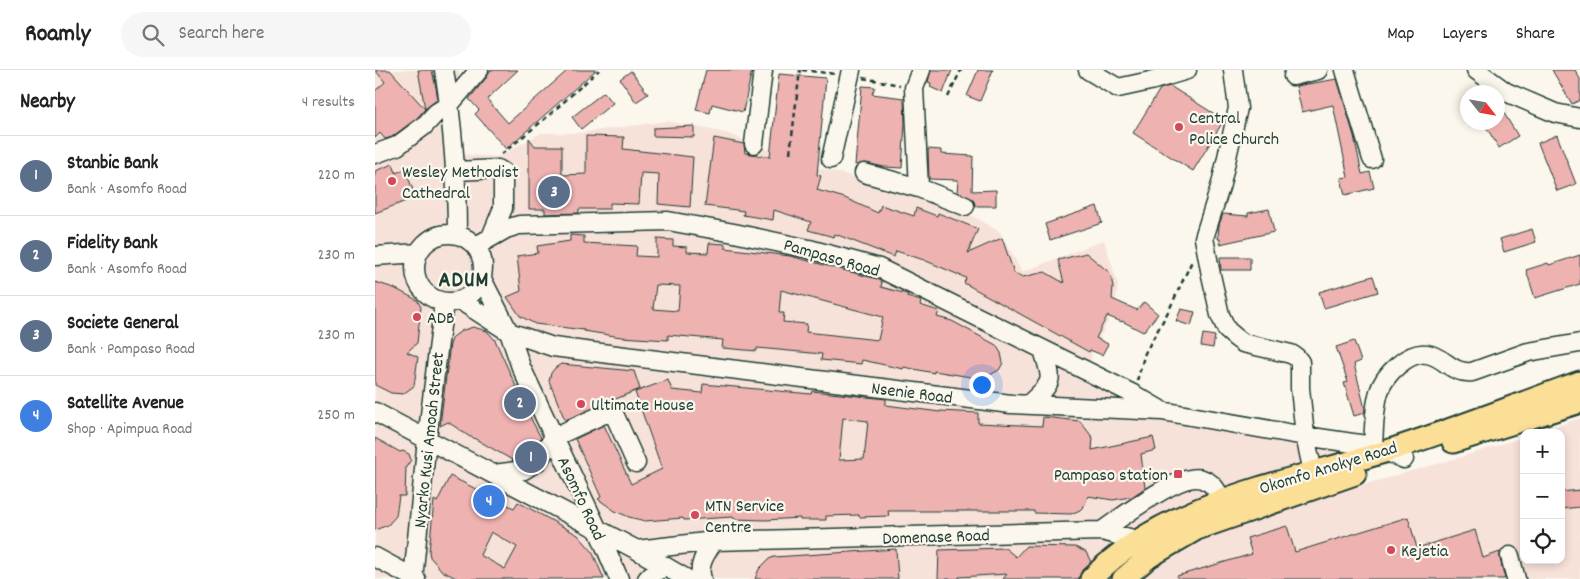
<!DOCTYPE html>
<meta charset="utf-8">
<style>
:root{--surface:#fff;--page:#f6f6f6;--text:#222;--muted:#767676;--line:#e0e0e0;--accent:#d1495b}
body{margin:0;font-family:Dekko,sans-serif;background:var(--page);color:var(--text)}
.controls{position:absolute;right:15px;bottom:15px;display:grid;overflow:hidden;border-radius:10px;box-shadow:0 2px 8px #0003}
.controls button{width:45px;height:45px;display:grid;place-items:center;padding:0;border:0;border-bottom:1px solid var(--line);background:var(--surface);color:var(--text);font:25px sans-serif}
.compass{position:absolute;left:1085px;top:15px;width:45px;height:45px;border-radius:50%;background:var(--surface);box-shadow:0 2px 8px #0003;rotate:121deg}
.you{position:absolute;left:606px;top:314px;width:18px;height:18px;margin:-12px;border:4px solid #fff;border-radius:50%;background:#1a73e8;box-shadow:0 0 0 8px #1a73e833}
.badge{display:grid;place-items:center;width:32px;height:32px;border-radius:50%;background:var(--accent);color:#fff;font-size:16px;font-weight:700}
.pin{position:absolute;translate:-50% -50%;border:2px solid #fff;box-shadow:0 1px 5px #0006}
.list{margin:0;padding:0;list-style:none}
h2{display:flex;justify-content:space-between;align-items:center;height:65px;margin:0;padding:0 20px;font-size:21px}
h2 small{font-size:16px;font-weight:400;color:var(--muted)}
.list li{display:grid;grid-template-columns:32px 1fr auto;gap:15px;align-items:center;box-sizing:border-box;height:80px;padding:0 20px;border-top:1px solid var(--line)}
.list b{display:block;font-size:19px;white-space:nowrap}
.list p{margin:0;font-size:16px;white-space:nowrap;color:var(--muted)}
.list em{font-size:16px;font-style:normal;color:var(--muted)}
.icon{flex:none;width:28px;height:28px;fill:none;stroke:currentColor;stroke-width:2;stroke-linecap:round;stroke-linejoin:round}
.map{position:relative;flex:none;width:1205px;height:509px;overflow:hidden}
header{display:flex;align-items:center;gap:30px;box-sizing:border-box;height:70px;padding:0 25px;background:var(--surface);border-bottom:1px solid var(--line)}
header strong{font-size:24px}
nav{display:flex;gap:28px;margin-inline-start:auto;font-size:18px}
.search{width:350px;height:45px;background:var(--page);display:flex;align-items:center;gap:12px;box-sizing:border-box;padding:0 18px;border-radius:28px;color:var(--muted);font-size:19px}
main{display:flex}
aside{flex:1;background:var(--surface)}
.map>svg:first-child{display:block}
.built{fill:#f7e2da}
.building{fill:#eeb2b1;stroke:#1f3d34;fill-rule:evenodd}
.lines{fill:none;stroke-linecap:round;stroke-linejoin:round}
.minor-casing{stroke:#1f3d34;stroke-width:21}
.major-casing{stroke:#1f3d34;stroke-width:25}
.path{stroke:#1f3d34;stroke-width:2.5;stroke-dasharray:5 4;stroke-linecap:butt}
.minor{stroke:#fbf7ec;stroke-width:18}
.major{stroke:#fbdf96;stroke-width:21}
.poi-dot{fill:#d1495b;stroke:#fbf7ec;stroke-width:2}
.labels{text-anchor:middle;stroke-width:4.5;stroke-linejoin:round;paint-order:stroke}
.poi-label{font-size:18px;fill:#1f3d34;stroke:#fbf7ec;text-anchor:start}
.street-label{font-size:18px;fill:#1f3d34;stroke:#fbf7ec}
.district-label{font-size:22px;font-weight:bold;letter-spacing:1px;fill:#1f3d34;stroke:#fbf7ec}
</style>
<header>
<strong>Roamly</strong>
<div class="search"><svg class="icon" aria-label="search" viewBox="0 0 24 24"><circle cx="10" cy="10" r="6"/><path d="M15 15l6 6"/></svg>Search here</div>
<nav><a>Map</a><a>Layers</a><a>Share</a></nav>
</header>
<main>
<aside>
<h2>Nearby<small>4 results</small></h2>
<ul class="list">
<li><span class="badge" style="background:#5c6f8a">1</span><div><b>Stanbic Bank</b><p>Bank · Asomfo Road</p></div><em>220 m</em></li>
<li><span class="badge" style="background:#5c6f8a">2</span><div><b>Fidelity Bank</b><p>Bank · Asomfo Road</p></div><em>230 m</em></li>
<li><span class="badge" style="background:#5c6f8a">3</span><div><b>Societe General</b><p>Bank · Pampaso Road</p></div><em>230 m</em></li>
<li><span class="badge" style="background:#3f7fe0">4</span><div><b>Satellite Avenue</b><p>Shop · Apimpua Road</p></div><em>250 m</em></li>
</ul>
</aside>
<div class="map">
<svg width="1205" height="509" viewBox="0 0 1205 509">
<rect width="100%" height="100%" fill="#fbf7ec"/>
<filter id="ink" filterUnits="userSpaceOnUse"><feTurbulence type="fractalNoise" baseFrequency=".02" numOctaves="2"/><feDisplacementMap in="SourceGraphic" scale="10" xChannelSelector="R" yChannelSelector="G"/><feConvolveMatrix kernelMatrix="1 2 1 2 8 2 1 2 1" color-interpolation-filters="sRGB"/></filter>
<g filter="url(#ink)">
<path class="built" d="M0,0H84L85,84L122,87L166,63H203L292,51L351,63L432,95L568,129L625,162L647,202L729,170L743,214L740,237L717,283L713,302L832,349L1007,376L838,430L715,509H0Z
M1205,348V509H761L800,480L909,437L1086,387L1149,367V490H1186V363H1160Z"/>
<path class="building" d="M0,0H15L50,39L42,48L17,67L10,69L5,63L0,68V21L10,12Z
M43,0H57L61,18L63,29L50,39Z
M115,0H143L112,29L133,53L193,0H221L131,79L100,44L104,40L94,29L112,7Z
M331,0H377L368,42L337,34L335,43L321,40Z
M556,0H577L568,23L555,17L556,13L553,12Z
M603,0H618L605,31L592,26Z
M1177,0H1200L1205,9V30L1197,34Z
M256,1L273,24L261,32L245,9Z
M404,4L451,8L442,105L446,106L442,120L470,128L503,143L506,135L539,146L541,138L562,146L563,143L603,159L593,183L627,168L639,203L648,207L670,202L689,213L683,190L711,183L735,203L738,216L737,229L762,240L769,232L783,244L768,262L747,251V252L732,246L721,268L733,274L727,285L715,280L714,282L589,213L591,208L549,190L521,181L519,187L460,164L459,167L433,160L436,152L399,140L398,150L368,145L369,141L330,136L339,68L369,74L370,83L395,87Z
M962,9L979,66L987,104L995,102L999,118L970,125L966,108L973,107L958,35L927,42L921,16Z
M487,16L500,17L497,24L529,28L530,53L527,98L509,97L491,93L480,95Z
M795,16L849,50L818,101L758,63L785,19Z
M229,22L238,33L206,59L197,47Z
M1122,32L1143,66L1124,78L1108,52H1122Z
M319,56V67L278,66V58Z
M1182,65L1201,114L1182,121L1163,73Z
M211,66L249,67L248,79L318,87L315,137L283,134L284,104L266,103L264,134L235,133V139H204V143L170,144V139H154V68L160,76H187V105L211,104Z
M553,79L566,80V84L598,86L597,121L621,120V136H600L598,129L582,122L583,110L554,109Z
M18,94L21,103L30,99L38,120L28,124L31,131L0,143V101Z
M722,136L727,153L675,170L670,154Z
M894,139L899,162L845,174V169H843L844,155L848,144L873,146V143Z
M1157,159L1161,172L1129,182L1125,169Z
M195,165L209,166V173L262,176L261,186L282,187V169L298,170V176L312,177V182L333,183L334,173L350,174V178L415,186L502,209L507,212L506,217L532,224H533L532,227L546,231L545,235L564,241L562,247L577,251L621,275L626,283L628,293L624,300L608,309L559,301V303L529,297L528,299L487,290L486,294L446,290L447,284L382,278V281L347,278L348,270L293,265V270L246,267L209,261V260L160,254L145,246L132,227L146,221L142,186L163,183L162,176L195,171ZM281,215L305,216L303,241L278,239ZM406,220L508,247L503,270L431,262L432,254L408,252L409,243H404Z
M1205,185V214L1160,228L1151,200L1173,193L1174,195Z
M845,187H875V200H846Z
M998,206L1003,222L949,238L944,222Z
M0,212L19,218L42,230L46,237L42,273L32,282L43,287L39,316L28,324L16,323L0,315Z
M806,239L820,242L816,256L801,251Z
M98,257L112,261L120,270L143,321L145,320L155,342L153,343L166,368L155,383L145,390L139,391L97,367H95L73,352L65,356L75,274L78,267L86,261Z
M828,264L840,266L838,278L826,276Z
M979,271L986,291L979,294L990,339L989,343L979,346L969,313L973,312L961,277Z
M186,294L259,301L265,319L190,350L174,311L176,303L180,298Z
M293,310L297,320L327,323L328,314L436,324L437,321L511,329V335L565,342V341L603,343V353L667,356L668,347L705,351L718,368L717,380L778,367L781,380L766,384L770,418L755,428V427L738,430L713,426L709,436L705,440L696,444L659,443V441H513L514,446L484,447V445L451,446V450H425V448L391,450L359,449L358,447L309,450L308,448L270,451L254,447L240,441L223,429L226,427L200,369L229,355L256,414L287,399L260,322ZM468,348L493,351L489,389L464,390Z
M0,368L25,382L28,381L34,384L36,390L31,397L30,426H24L21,446L13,455L0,460Z
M75,406L139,438L143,432L203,465L217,481L229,509H83L67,501L55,487L54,482L59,430L62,432ZM116,462L142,477L130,499L105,485Z
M1205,420V437L1186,439V422Z
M1033,447L1042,478L1100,460L1108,488L1125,482V489L1130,509H803L802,506L877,484L872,468L912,456L920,482Z
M651,476L700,477L711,482L716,492L707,500L704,509H628L632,504L584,507V509H563L564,480L630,478L641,487Z
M521,479L523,509H380L384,499L394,489L399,487Z"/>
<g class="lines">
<g class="minor-casing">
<path id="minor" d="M69,0C78,55 82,109 82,165
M546,0L539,18L544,118L590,136
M713,0L743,18L775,11L812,0
M858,0L863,38L846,114L829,168L836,205L845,245L852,260L860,267L868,273L916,284L921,287L925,292V318L930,366L938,402
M970,0L997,89
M1101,0L1131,22L1180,43L1205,48
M918,6L943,0
M379,74L388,0
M0,84L22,76L49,56L61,43L75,34L104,0
M456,89L476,0
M81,101L123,99L128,102V138L116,167
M489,103L544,118
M40 198a34 34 0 1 1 68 0a34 34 0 1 1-68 0Z
M101,176L131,159L144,155L293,151L359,163L434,179L504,198L758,324L784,339
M0,186L43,183
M107,209L134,262L146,297L223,460L244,509
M86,231L134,262L178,277L636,334L787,341L930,366L998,376L1029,389
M653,335C678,311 679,314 668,280
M0,342L262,480L312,509
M998,376C999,360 999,338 1004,322C1009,305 1033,281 1052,284C1070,287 1076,304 1097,302L1153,282L1205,273
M119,404L149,400L163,391L179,367L231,343H236L240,346L261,393
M727,461C746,448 805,401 827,409C839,413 842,421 847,431
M262,480L339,471L727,461L762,470L768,478
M1135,486L1141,509
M0,487L41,509
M38,509L52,369L69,232
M272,509L276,505L290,497
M327,509C322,495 331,483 339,471"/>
</g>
<g class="major-casing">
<path id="major" d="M1078,372L1205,332
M716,509C790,431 914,412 1012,381C1077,360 1141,335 1205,312
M748,509L774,487L822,459L980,404"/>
</g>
<path class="path" d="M427,0L461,4
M488,8L525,15
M573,27L586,0
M415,83L425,0
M126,84L128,83L172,47L224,0
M762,311L770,283L794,240L817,191"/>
<use href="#minor" class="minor"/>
<use href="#major" class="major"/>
</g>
</g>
<g class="poi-dot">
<circle cx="804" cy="57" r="5"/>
<circle cx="17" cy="111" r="5"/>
<circle cx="42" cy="247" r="5"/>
<circle cx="206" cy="334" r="5"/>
<rect x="798" y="399" width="10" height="10" rx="2.5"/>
<circle cx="320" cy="445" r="5"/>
<circle cx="1016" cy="480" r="5"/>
</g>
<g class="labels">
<g class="poi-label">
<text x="814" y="53">Central<tspan x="814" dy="21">Police Church</tspan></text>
<text x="27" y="107">Wesley Methodist<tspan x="27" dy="21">Cathedral</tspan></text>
<text x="52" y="253">ADB</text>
<text x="216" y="340">Ultimate House</text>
<text x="793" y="410" text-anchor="end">Pampaso station</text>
<text x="330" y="441">MTN Service<tspan x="330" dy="21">Centre</tspan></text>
<text x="1026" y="486">Kejetia</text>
</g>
<g class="street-label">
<text transform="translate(457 187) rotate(16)" y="6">Pampaso Road</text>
<text transform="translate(537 322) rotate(7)" y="6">Nsenie Road</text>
<text transform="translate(53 370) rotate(-84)" y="6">Nyarko Kusi Amoah Street</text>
<text transform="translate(953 397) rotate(-17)" y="6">Okomfo Anokye Road</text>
<text transform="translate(207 428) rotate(65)" y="6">Asomfo Road</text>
<text transform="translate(561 466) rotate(-2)" y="6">Domenase Road</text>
</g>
<g class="district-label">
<text x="89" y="216">ADUM</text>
</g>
</g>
</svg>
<div class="controls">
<button>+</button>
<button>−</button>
<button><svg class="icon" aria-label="locate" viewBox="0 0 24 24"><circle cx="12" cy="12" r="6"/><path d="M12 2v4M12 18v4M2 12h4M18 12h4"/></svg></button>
</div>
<svg class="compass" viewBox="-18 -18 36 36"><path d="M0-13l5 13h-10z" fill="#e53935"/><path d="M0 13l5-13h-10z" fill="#767676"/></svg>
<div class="you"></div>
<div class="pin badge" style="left:156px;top:387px;background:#5c6f8a">1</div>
<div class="pin badge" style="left:145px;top:333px;background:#5c6f8a">2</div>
<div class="pin badge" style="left:179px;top:122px;background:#5c6f8a">3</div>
<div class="pin badge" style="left:114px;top:431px;background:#3f7fe0">4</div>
</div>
</main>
